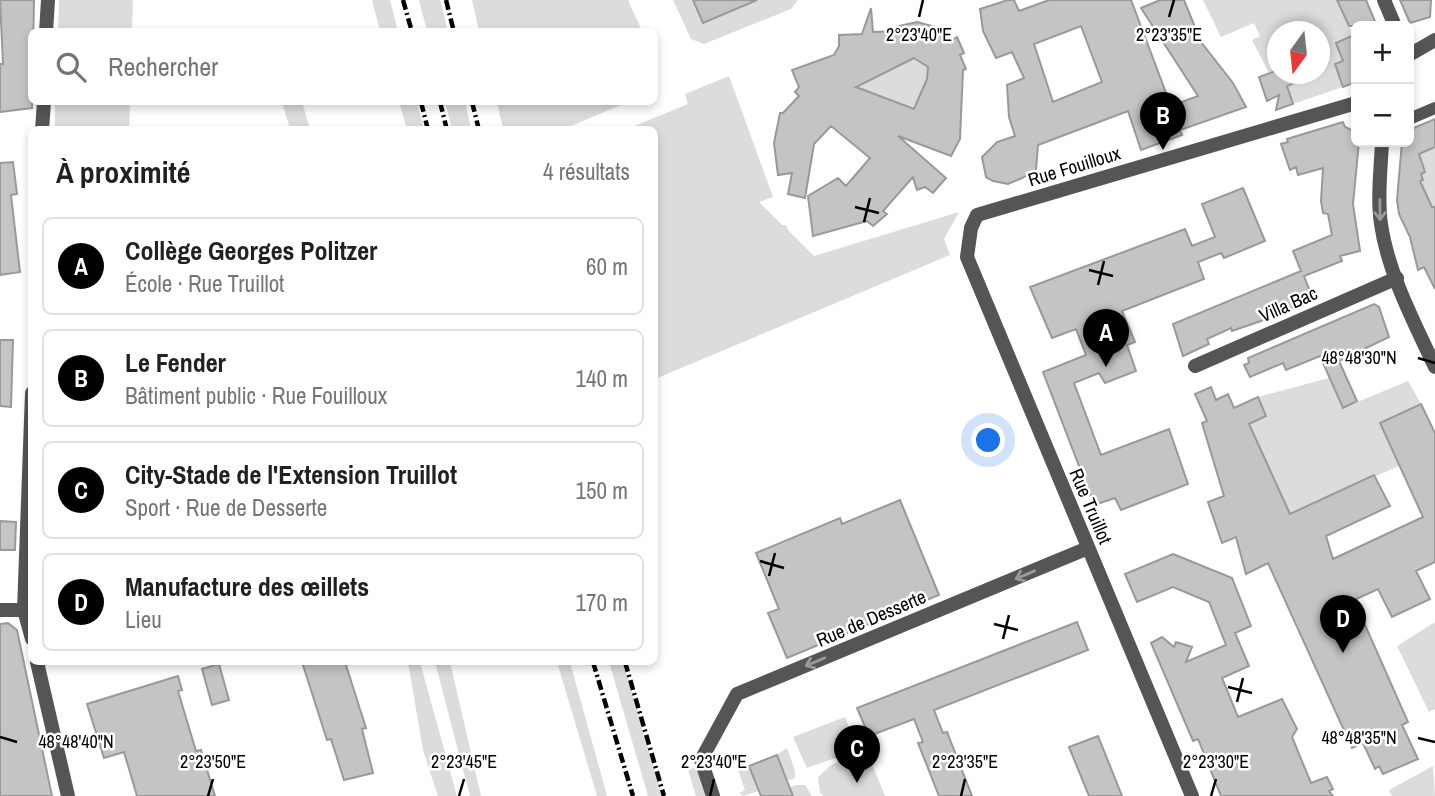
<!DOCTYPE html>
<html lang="fr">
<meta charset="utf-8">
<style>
:root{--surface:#fff;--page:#f2f2f2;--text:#202124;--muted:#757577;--line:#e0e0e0;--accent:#000}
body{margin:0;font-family:"Archivo Narrow",sans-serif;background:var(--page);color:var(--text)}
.controls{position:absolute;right:21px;top:21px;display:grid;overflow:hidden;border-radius:10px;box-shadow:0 4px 10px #0003}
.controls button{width:63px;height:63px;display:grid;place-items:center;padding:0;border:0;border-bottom:2px solid var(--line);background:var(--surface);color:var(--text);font:35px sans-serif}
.compass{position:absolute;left:1267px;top:21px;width:63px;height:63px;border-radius:50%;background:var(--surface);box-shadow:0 4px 10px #0003;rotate:195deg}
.you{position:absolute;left:989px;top:441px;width:24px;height:24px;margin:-18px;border:5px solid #fff;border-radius:50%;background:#1a73e8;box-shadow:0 0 0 10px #1a73e833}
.badge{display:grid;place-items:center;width:46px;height:46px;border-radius:50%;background:var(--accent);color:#fff;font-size:23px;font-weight:700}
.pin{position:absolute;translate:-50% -58px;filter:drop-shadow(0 2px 4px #0008)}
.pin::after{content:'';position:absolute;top:37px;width:24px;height:21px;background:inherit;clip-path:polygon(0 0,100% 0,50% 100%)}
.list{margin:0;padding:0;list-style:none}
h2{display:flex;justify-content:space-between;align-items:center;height:91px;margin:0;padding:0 28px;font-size:30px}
h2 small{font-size:23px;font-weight:400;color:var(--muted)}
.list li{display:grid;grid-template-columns:46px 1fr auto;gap:21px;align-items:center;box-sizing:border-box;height:98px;margin:0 14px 14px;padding:0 14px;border:2px solid var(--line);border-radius:10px}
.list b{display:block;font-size:26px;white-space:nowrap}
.list p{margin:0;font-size:23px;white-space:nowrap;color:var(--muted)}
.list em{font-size:23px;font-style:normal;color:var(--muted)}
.icon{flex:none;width:38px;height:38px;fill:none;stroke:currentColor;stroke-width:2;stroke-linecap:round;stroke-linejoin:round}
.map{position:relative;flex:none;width:1435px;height:796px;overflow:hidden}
.search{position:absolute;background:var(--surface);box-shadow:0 4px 10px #0003;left:28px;top:28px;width:630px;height:77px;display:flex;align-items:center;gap:18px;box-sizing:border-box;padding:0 24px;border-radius:10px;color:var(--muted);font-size:26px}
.panel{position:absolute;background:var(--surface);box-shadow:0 4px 10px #0003;left:28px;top:126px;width:630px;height:539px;border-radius:10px}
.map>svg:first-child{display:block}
.green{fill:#dcdcdc}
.building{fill:#c4c4c4;stroke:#999;stroke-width:2;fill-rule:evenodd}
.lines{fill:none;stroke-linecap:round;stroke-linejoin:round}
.pedestrian{stroke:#555;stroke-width:12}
.minor{stroke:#555;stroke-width:14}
.tertiary{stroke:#555;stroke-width:14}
.rail{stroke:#000;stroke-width:4.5;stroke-dasharray:10 3.5 2 3.5;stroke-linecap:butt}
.oneway{stroke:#999}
.ticks{fill:none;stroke:#000;stroke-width:2.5}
.labels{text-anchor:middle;stroke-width:5;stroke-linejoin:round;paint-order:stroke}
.street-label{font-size:19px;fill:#000;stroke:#fff}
.ticks-label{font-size:18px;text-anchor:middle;fill:#000;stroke:#fff;stroke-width:5;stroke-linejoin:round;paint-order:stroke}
</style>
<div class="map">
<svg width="1435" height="796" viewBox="0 0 1435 796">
<rect width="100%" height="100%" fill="#fff"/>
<path class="green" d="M59,0H133L132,31H58Z
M372,0H390L398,31H380Z
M419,0H440L448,31H427Z
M472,0H628L642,31H479Z
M673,0H798L791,9L704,44L691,39Z
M1203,0H1336L1353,35L1336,43L1343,61L1336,65L1343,87L1293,104L1290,95L1278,90L1311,74H1320V32H1278L1277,69L1269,73L1252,40L1260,36L1254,23L1221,37Z
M915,57L928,66C926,92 915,116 902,138L898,135L896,102L866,92L844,94Z
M729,76L773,197L759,202L782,225H786L788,230L814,256L959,212L944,239L950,255L655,379L654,130L627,129L688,104L685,94Z
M55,102H130L129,129H55Z
M282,102H302L310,129H290Z
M399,102H417L424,129H407Z
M445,102H465L471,129H452Z
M497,102H628L564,129H503Z
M1435,147V208L1417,191L1423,188L1421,174L1425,172L1419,154Z
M1329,378L1343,408L1408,381L1421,404L1380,424L1399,466L1290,514L1249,424L1266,416L1258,397Z
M1435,622V709L1429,712L1397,646Z
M408,662H420L457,796H438L423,750Z
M435,662H450L481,796H470Z
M557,662H570L607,796H597Z
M609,662H623L662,796H648Z
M845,717L858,750L807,768L793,737Z
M787,748L795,771V778L787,781L777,755Z
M861,753L868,754L885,796H824L820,793L818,777L831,765Z
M749,766L759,791L743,796L739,793L745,790L738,770Z
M1433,766L1435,796H1392L1389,790Z
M696,767L707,796H696L688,770Z
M796,785H805L812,796H793L790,787Z"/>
<path class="building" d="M0,0H34L32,108L0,112V64H3Z
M693,0H757L703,23Z
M1008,0H1014L1019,11L1049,0H1131L1171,106L1198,96L1141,8L1160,0H1184L1201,42L1233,83L1246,107L1180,130L1182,135L1141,150L1128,111L1038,145L1036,170L1022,178L1008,184L993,181L986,177L982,157L997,142L1015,136L1009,117L1007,85L1024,78L1012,52L996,58L983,31L980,9ZM1081,26L1102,82L1053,102L1034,44Z
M1337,0H1366L1377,26H1349Z
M1400,0H1431L1430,17L1410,23Z
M871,8L873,32L899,31V26L917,22L935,27L952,40L957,37L964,53L960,55L966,69L963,70L960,139L951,156L898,136L946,178L933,193L925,187L917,190L913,177L883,211L887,214L873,226L867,221L813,236L808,196L838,178L846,186L870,158L831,126L814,144L805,198L788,194L792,173L778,175L774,143L780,113H783L799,96L795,92L799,87L792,70L834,55L839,46V35L862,34ZM914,58L928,67L927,79L914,109L856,87Z
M1356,34V92L1353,83L1343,87L1335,64L1343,61L1336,43Z
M1278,70V74H1315L1287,86L1293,104L1276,110L1279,95L1267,101L1259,77Z
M1435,119V147L1419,154L1425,172L1421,174L1423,180L1420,181L1432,207H1435V289L1424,267L1418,270L1410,237L1399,214L1397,200L1402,142H1409V130Z
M1343,122L1345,127L1356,132V142H1359L1353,204L1360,251L1340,256L1342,261L1304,276L1313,299L1261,321L1232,331L1231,328L1207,339L1209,344L1183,356L1173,324L1301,271L1293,251L1332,235L1328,214L1323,213L1321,201L1323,168L1298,175L1296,167L1290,170L1281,144L1288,142L1287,139Z
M13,162L17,194L11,195L20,272L0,275V163Z
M1243,188L1265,241L1224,258L1221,253L1198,262L1204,279L1122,311L1135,342L1127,345L1136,371L1105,383L1099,373L1074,383L1101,455L1169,429L1188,484L1121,510L1115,498L1094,505L1043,372L1086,355L1076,329L1052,338L1030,287L1185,229L1192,246L1215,237L1202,204Z
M1374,304L1379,307L1389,337L1339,361L1357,401L1343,408L1320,356L1286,370L1283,363L1250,377L1244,365L1249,363L1248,358Z
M0,340H13L11,407L0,406Z
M1211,387L1216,400L1228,394L1234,408L1258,397L1266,416L1249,424L1290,514L1374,475L1390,506L1326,536L1333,559L1423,517L1380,423L1421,404L1435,433V562L1416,571L1430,599L1392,617L1378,589L1354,600L1408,722L1402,725L1418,759L1383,774L1379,766L1375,769L1363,743L1352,748L1268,563L1246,574L1236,537L1222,543L1208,502L1224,496L1202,423L1207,421L1195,394Z
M900,500L939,595L787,658L768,613L779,609L756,553L840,518L842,524Z
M0,521L16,522L15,550H0Z
M1173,554L1232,578L1251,626L1235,633L1249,666L1222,678L1238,717L1282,699L1297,729L1292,737L1311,783L1327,777L1333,789L1329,791L1333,796H1221L1198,739L1193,741L1151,643L1162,637L1174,647L1176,642L1192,647L1186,662L1226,645L1209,602L1173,587L1137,602L1125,574Z
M1077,622L1088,650L934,710L943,733L947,732L972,796H939L918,743L923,742L914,719L869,736L857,708Z
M8,623L17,630L52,796H0V624Z
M302,662H345L366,728L362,729L373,773L344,780L331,739L327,740Z
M219,664L229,700L212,705L202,669Z
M178,676L182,690L178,691L196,751L201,750L215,796H137L124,752L104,758L87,704Z
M1098,736L1122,796H1089L1069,747Z
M777,755L787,781L793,796H761L749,766Z"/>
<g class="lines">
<path class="pedestrian" d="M1409,119L1435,108"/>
<path class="minor" d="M46,32L48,0
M1409,55L1435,40
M42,130L44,102
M1195,366L1397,278
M32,393L24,610L32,639
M0,610H24
M37,662L68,796
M713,796L701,760L737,694L1088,548
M1192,796L967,257L971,228L977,215L1356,103"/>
<path class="tertiary" d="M1384,0L1395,26
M1382,142C1381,168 1377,197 1381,224C1388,273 1414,322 1435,367"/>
<path class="rail" d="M403,0L412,32
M446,0L454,32
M421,102L428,130
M440,102L447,130
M472,102L479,130
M593,662L633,796
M625,662L664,796"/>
</g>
<defs><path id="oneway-shaft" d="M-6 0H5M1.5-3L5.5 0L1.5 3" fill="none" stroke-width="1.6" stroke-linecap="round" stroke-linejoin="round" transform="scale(1.75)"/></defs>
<g class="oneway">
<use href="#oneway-shaft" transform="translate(1380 210) rotate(89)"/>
<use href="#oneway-shaft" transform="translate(1025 575) rotate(157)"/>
<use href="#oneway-shaft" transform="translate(815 662) rotate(157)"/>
</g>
<path class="ticks" d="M919,17L923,0M1169,17L1174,0M855,207L879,213M864,222L870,198M1089,270L1113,276M1098,285L1104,261M1418,358L1435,363M760,561L784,568M769,576L775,553M994,624L1018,630M1003,639L1009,615M1228,687L1252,693M1237,702L1243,678M0,737L17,742M1418,738L1435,742M208,796L213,779M459,796L464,779M710,796L714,779M961,796L965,779M1211,796L1216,779"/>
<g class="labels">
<g class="street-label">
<text transform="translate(1074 166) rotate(-17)" y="7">Rue Fouilloux</text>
<text transform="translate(1288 304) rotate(-24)" y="7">Villa Bac</text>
<text transform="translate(1091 506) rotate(67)" y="7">Rue Truillot</text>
<text transform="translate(871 618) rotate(-23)" y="7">Rue de Desserte</text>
</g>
</g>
<g class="ticks-label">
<text x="919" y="41">2°23'40"E</text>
<text x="1169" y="41">2°23'35"E</text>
<text x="1359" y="364">48°48'30"N</text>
<text x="1359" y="744">48°48'35"N</text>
<text x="76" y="748">48°48'40"N</text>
<text x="213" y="768">2°23'50"E</text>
<text x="464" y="768">2°23'45"E</text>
<text x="714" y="768">2°23'40"E</text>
<text x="965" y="768">2°23'35"E</text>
<text x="1216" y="768">2°23'30"E</text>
</g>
</svg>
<div class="controls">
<button>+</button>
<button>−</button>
</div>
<svg class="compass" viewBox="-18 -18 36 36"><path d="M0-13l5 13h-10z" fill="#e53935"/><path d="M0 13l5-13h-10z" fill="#757577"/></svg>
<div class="you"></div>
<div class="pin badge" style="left:1106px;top:367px">A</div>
<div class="pin badge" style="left:1163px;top:150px">B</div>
<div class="pin badge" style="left:857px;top:783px">C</div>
<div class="pin badge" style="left:1343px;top:653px">D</div>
<div class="search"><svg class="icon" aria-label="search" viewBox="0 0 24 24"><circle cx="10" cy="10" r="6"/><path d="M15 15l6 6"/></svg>Rechercher</div>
<section class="panel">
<h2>À proximité<small>4 résultats</small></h2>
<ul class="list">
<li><span class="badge">A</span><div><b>Collège Georges Politzer</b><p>École · Rue Truillot</p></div><em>60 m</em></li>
<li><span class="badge">B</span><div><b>Le Fender</b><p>Bâtiment public · Rue Fouilloux</p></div><em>140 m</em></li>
<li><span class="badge">C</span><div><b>City-Stade de l'Extension Truillot</b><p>Sport · Rue de Desserte</p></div><em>150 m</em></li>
<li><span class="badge">D</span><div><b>Manufacture des œillets</b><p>Lieu</p></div><em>170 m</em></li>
</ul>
</section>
</div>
